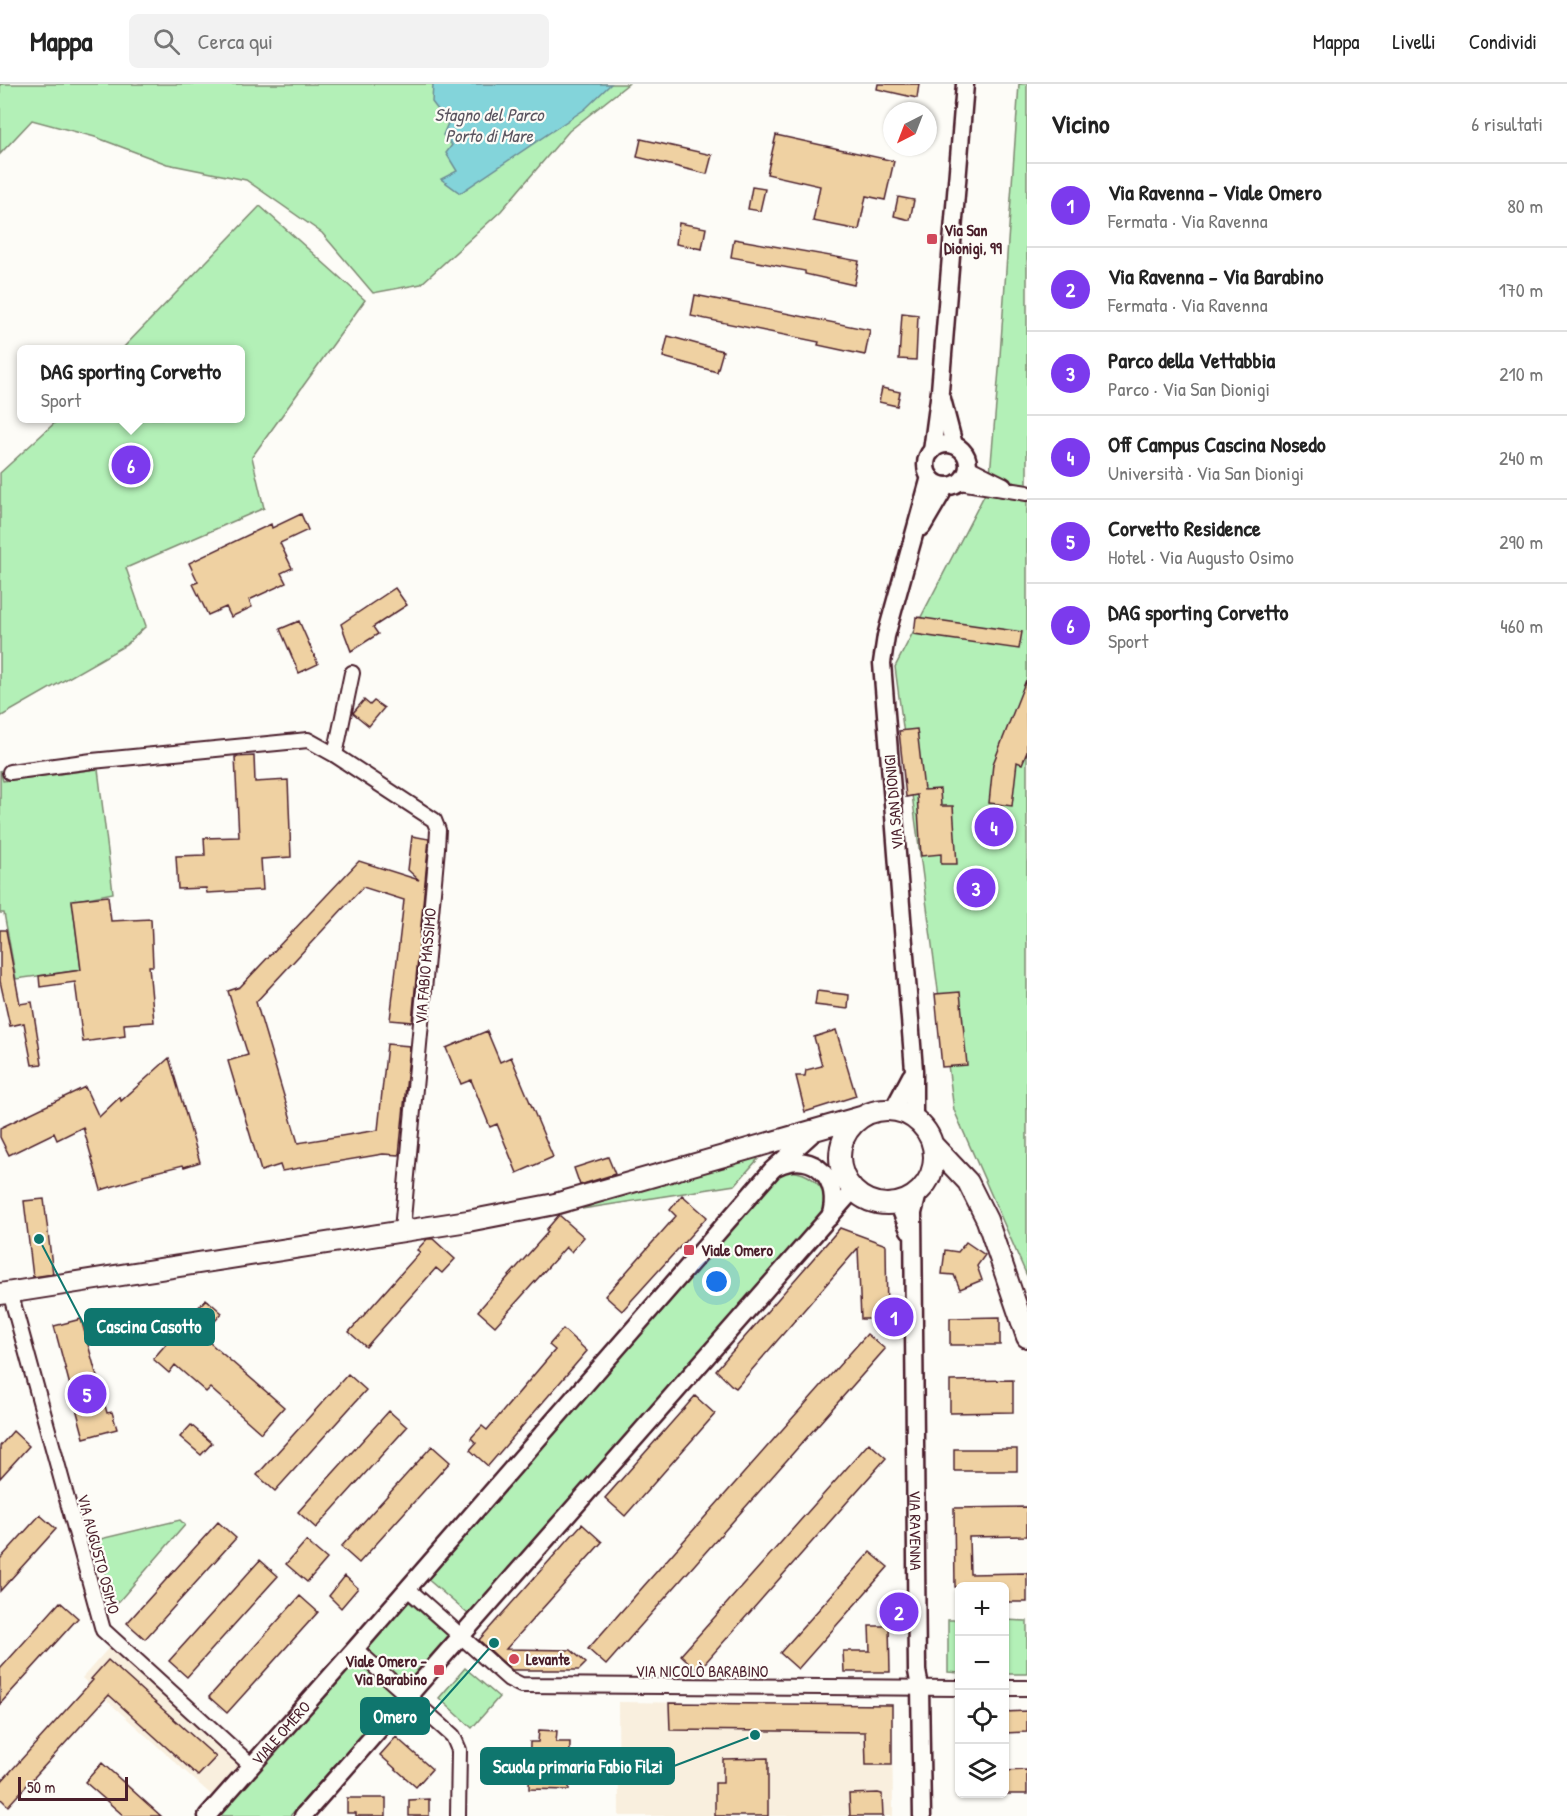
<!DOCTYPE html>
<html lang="it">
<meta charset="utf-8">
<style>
:root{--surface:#fff;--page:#f2f2f2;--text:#222;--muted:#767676;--line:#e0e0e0;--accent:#7c3aed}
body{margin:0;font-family:"Patrick Hand",sans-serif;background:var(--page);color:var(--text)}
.controls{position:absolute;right:18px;bottom:18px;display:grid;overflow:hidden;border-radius:9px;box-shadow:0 2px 4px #0004}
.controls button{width:54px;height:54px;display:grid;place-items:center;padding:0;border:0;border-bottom:2px solid var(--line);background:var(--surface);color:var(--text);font:30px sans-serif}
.compass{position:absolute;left:883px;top:18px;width:54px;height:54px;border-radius:50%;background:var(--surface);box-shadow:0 2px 4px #0004;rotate:222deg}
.scale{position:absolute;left:18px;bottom:15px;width:110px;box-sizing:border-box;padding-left:6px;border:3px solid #4a1f2b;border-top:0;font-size:16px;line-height:21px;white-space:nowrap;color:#4a1f2b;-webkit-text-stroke:4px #fdfcf7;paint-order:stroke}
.you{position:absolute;left:717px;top:1198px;width:21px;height:21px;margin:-15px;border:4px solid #fff;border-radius:50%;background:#1a73e8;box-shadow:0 0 0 9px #1a73e833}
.badge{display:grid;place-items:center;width:39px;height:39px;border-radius:50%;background:var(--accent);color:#fff;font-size:20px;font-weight:700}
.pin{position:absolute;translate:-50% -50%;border:3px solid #fff;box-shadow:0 2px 6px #0006}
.popup{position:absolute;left:17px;top:261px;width:228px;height:78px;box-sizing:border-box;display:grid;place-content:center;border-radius:9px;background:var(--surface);filter:drop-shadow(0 2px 4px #0005);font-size:20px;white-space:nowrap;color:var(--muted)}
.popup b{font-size:22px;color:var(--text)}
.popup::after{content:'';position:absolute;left:50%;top:100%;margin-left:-12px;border:12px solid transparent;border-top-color:var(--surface)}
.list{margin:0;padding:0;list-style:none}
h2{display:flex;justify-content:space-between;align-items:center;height:78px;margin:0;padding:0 24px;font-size:26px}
h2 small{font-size:20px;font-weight:400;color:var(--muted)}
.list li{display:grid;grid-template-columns:39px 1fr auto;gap:18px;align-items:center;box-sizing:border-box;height:84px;padding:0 24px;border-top:2px solid var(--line)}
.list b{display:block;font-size:22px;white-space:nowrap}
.list p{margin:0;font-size:20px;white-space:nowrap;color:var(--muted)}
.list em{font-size:20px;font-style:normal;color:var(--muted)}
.icon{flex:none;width:33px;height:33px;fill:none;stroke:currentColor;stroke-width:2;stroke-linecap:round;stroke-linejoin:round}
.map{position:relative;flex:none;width:1027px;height:1732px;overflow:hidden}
header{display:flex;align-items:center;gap:36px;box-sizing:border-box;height:84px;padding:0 30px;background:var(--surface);border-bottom:2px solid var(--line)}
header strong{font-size:28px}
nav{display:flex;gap:33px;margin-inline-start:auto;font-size:21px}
.search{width:420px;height:54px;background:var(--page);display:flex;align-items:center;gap:15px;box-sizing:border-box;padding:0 21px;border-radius:9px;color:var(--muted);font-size:22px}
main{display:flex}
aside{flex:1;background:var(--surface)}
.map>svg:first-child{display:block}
.built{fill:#f9efde}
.green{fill:#b3f0b7;stroke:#7e8871;stroke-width:1.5}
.water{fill:#83d4da;stroke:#6c8c94;stroke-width:1.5}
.building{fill:#efd1a2;stroke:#4a1f2b;stroke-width:1.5}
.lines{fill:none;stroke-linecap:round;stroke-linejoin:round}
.minor-casing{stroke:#4a1f2b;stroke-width:18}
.tertiary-casing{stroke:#4a1f2b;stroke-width:21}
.secondary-casing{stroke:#4a1f2b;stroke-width:24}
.minor{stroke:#fdfcf7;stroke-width:14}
.tertiary{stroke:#fdfcf7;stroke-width:16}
.secondary{stroke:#fdfcf7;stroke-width:20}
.poi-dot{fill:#d1495b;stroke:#fdfcf7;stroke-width:2}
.labels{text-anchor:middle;stroke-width:4.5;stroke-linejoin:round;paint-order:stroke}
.poi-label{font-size:16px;font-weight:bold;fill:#4a1f2b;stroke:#fdfcf7;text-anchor:start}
.street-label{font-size:16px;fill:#4a1f2b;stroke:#fdfcf7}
.water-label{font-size:18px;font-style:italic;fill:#5b5560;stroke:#fdfcf7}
.leader{fill:none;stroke:#0f766e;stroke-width:2}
.callout-dot{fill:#0f766e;stroke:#fdfcf7;stroke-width:2}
.callout{fill:#0f766e;stroke:#0f766e;stroke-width:2}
.callout-label{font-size:18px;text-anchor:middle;font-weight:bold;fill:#fff}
</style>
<header>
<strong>Mappa</strong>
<div class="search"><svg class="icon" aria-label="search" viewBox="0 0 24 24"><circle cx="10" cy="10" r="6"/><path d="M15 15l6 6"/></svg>Cerca qui</div>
<nav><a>Mappa</a><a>Livelli</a><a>Condividi</a></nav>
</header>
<main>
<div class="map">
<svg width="1027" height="1732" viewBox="0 0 1027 1732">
<rect width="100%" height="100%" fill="#fdfcf7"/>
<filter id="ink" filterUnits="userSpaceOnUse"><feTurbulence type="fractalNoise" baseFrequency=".0167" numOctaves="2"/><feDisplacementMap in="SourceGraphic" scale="12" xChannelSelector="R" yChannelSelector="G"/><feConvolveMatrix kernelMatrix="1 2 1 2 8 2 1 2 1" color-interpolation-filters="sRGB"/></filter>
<g filter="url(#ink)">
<path class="built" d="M112,1560L247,1682L217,1716L82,1594Z
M618,1618L892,1621L893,1732H619Z"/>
<path class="green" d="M0,0H628L569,47L501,127L421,200L373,209L322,149L246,96L167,80L95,53L32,36L0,70Z
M1019,0H1027V1192L954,1026L895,583L989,402L999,286Z
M260,122L365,216L252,373L264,424L126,484L146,542L126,561L0,633V389L59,335L240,334V266L122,265Z
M98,685L113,809L72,817L81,886L16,895L4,829H0V686L3,697Z
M752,1070L758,1075L735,1101L582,1125L633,1105Z
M784,1087C804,1087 814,1093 825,1109L824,1124L817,1137L468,1530L425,1493L769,1098Z
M180,1436L185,1441L114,1523L96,1456Z
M407,1516L448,1552L403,1603L362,1566Z
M948,1536H959V1589L948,1588Z
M1005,1536L1027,1537V1590H1005Z
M355,1573L397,1610L290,1732H216Z
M465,1584L499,1613L472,1644L439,1614Z"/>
<path class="water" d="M433,0H611L585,25L460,109L441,95L457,87L446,69L452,61L443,51L448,39L432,18Z"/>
<path class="building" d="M878,0H919L917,14L877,5Z
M776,51L894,77L885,116L866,112L859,146L813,137L820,102L767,90Z
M641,55L712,71L707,90L637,73Z
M752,103L765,105L760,127L748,125Z
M898,113L914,116L910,136L894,132Z
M679,139L706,144L702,165L676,160Z
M734,155L859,177L854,201L805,190V187L731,173Z
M695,211L870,246L865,271L818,261L819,258L691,232Z
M902,229L918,231L916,276L899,275Z
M668,252L723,267L717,288L663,273Z
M882,304L900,308L897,322L879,318Z
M301,430L308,446L280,459L292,484L281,489L286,499L249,516L252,523L231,533L226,523L208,531L193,500L198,498L189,479L271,440L272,444Z
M395,504L407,521L373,543L378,550L351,567L341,540Z
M916,533L1022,548L1019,565L914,550Z
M299,537L318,580L299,589L280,545Z
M1026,596L1027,668L1022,680L1017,678L1012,722L989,719L993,680Z
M364,616L370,621L374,617L384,624L369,642L353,629Z
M917,645L924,706L940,705L941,722H953L957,780H941V770L921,772L917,711L906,713L899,647Z
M254,672L255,698L288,696L291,773L261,775L263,806L207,809L206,804L178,805L176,772L205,771L204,754L239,753L235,673Z
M412,752L429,755L412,938L390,936L404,816L363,803L256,918L298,1059L378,1046L387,960L410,962L399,1071L383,1070L282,1087L280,1081L261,1087L228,977L248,971L228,907L240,903L359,777L419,796L408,786Z
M108,812L111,837L151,835L153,882H149L154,938L124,940L125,952L83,958L75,898L40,903L39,892L81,886L72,816Z
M0,846H6L20,920L32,918L42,980L32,981L24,939L10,942L0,897Z
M817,907L849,911L848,925L815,921Z
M960,908L967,981L942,983L935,910Z
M836,946L856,1012L805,1028L796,992H805L806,986L822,982L814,953Z
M487,947L500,978L511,973L553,1073L517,1089L497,1040L490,1043L471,996L461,1000L446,964Z
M169,974L200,1078L184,1083L183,1081L143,1091V1093L101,1106L83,1043L57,1056L54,1049L9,1071L0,1053V1044L85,1003L99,1033L120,1013L121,1017Z
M608,1073L615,1090L580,1101L574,1084Z
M682,1111L707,1133L622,1227L605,1212L676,1132L670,1126Z
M44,1115L53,1190L33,1193L24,1117Z
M559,1131L584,1153L571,1168L566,1163L495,1242L478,1227L548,1148L546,1146Z
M840,1144L886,1161L887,1235H861L858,1164L736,1304L731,1301L716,1286Z
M427,1155H433L455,1175L442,1189L436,1184L366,1263L349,1248L420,1168L417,1166Z
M966,1158L985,1171L977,1182L982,1196L960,1205L954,1191L942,1190L945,1166L958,1168Z
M206,1215L222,1229L202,1252L284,1323L261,1349L210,1304L206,1308L175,1281L169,1289L153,1275L166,1260L153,1248L172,1227L185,1238Z
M1000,1233V1261H950V1234Z
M81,1235L107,1329L112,1328L117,1345L84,1354L54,1242Z
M563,1245L587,1267L488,1382L470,1366L476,1359L471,1354L482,1342L487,1346L555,1266L549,1261Z
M867,1250L885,1265L606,1581L588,1565Z
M348,1290L366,1306L275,1407L257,1391Z
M1013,1296V1328L950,1329V1297Z
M695,1312L715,1330L625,1432L605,1414Z
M389,1327L407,1343L316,1444L298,1428Z
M191,1341L212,1359L201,1371L180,1353Z
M13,1347L29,1362L0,1394V1362Z
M869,1359L886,1374L698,1587L681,1571Z
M432,1362L450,1378L359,1479L341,1463Z
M954,1365H1017V1387H954Z
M1027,1423V1452L969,1453L970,1490L1027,1489V1518H1005V1503H955L954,1424Z
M40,1431L56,1445L0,1507V1475Z
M218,1438L236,1454L145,1555L127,1539Z
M582,1440L602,1458L506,1565L571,1566L586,1579L579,1586H512L479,1556Z
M306,1457L327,1475L307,1498L286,1480Z
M870,1468L888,1483L798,1585L780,1569Z
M260,1476L278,1492L187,1593L169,1577Z
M345,1492L358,1504L341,1524L329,1512Z
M300,1512L318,1528L227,1629L209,1613Z
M60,1518L78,1534L0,1620V1585Z
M869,1542H889L890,1588H844L843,1567H870Z
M108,1576L216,1673L198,1692L109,1611L8,1722L0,1714V1699L93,1596L91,1595Z
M669,1619L892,1621V1681H866L865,1648L670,1646Z
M1027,1627V1648L1005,1649V1628Z
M539,1646L557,1647L556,1658H570L569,1706L529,1705L530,1658H538Z
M396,1653L432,1685L416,1703L380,1671Z
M768,1674V1732H715V1699H723V1675Z
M102,1679L161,1732H124L85,1698Z
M1027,1686V1710H1005V1687Z
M878,1709L882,1710L883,1732H850L849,1710Z
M347,1714H386V1732H356V1729H347Z
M429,1715V1732H409V1716Z"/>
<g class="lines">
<g class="minor-casing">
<path id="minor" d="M968,383L1004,401
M960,398L1027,409
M335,671L352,589
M10,688L92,677L308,656L335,671L434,736L438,746L437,764L402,1146
M10,1208L103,1546L252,1682
M408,1505L509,1595L521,1601L960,1604
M355,1565L453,1652L459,1666L458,1732
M1005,1604H1027"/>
</g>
<g class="tertiary-casing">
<g id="tertiary">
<path d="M942,315L954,361"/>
<circle cx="947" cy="381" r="21"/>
<path d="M932,367L940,307L965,0"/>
<path d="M922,443L946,402"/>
<path d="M893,1026L911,992"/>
<path d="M914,1035V986L882,579L886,552L930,393"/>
<path d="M778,1082C815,1065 842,1097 830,1133"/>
<path id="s1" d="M918,1109L913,1129L917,1587L920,1603L922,1732"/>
<path d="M898,1119L909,1146"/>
<path id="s2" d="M207,1732L355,1565L772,1086L814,1048"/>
<path d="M303,1732L853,1106"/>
</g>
</g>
<g class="secondary-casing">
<path id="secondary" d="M840 1073a47 47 0 1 1 94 0a47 47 0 1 1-94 0Z
M933,1061L968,1098L987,1136L1027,1253
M0,1210L468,1137L555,1120L864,1032"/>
</g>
<use href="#minor" class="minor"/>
<use href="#tertiary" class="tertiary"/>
<use href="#secondary" class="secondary"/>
</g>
</g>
<g class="poi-dot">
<rect x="926" y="149" width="12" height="12" rx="3"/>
<rect x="683" y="1160" width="12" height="12" rx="3"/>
<circle cx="514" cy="1575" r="6"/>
<rect x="433" y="1580" width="12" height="12" rx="3"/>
</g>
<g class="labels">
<g class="poi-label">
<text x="944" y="152">Via San<tspan x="944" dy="18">Dionigi, 99</tspan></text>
<text x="701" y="1172">Viale Omero</text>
<text x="526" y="1581">Levante</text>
<text x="427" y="1583" text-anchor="end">Viale Omero -<tspan x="427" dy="18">Via Barabino</tspan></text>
</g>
<g class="street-label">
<text transform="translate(893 718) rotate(-95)" y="6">VIA SAN DIONIGI</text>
<text transform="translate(425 882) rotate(-85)" y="6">VIA FABIO MASSIMO</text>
<text dy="6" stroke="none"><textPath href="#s1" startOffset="338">VIA RAVENNA</textPath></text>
<text transform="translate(99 1470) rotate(75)" y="6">VIA AUGUSTO OSIMO</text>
<text x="702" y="1593">VIA NICOLÒ BARABINO</text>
<text dy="6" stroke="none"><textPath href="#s2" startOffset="111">VIALE OMERO</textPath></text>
</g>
<g class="water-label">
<text x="489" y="37">Stagno del Parco<tspan x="489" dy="21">Porto di Mare</tspan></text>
</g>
</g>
<path class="leader" d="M39 1155L85 1243M494 1559L429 1632M755 1651L674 1682"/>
<g class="callout-dot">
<circle cx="39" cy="1155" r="6"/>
<circle cx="494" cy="1559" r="6"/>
<circle cx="755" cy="1651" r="6"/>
</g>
<g class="callout">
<rect x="85" y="1225" width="129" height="36" rx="6"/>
<rect x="361" y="1614" width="68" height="36" rx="6"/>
<rect x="481" y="1664" width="193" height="36" rx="6"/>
</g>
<g class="callout-label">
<text x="149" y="1249">Cascina Casotto</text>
<text x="395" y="1639">Omero</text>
<text x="578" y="1689">Scuola primaria Fabio Filzi</text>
</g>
</svg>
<div class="controls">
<button>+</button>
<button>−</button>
<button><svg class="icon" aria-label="locate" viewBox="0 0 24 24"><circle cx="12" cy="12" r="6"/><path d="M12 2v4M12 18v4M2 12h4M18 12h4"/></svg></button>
<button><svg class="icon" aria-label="layers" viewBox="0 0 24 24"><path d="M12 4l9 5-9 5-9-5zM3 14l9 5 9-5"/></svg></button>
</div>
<svg class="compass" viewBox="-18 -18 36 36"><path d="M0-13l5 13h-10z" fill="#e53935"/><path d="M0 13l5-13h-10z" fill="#767676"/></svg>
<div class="scale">50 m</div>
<div class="you"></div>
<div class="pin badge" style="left:894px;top:1233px">1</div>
<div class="pin badge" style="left:899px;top:1528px">2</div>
<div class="pin badge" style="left:976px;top:804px">3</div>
<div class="pin badge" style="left:994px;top:743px">4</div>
<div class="pin badge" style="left:87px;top:1310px">5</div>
<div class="pin badge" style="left:131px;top:381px">6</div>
<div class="popup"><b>DAG sporting Corvetto</b>Sport</div>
</div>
<aside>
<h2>Vicino<small>6 risultati</small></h2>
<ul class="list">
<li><span class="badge">1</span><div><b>Via Ravenna - Viale Omero</b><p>Fermata · Via Ravenna</p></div><em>80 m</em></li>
<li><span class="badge">2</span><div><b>Via Ravenna - Via Barabino</b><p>Fermata · Via Ravenna</p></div><em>170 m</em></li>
<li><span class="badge">3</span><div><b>Parco della Vettabbia</b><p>Parco · Via San Dionigi</p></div><em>210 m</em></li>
<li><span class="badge">4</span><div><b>Off Campus Cascina Nosedo</b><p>Università · Via San Dionigi</p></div><em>240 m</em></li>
<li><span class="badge">5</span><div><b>Corvetto Residence</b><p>Hotel · Via Augusto Osimo</p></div><em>290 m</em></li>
<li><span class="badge">6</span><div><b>DAG sporting Corvetto</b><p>Sport</p></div><em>460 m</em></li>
</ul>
</aside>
</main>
